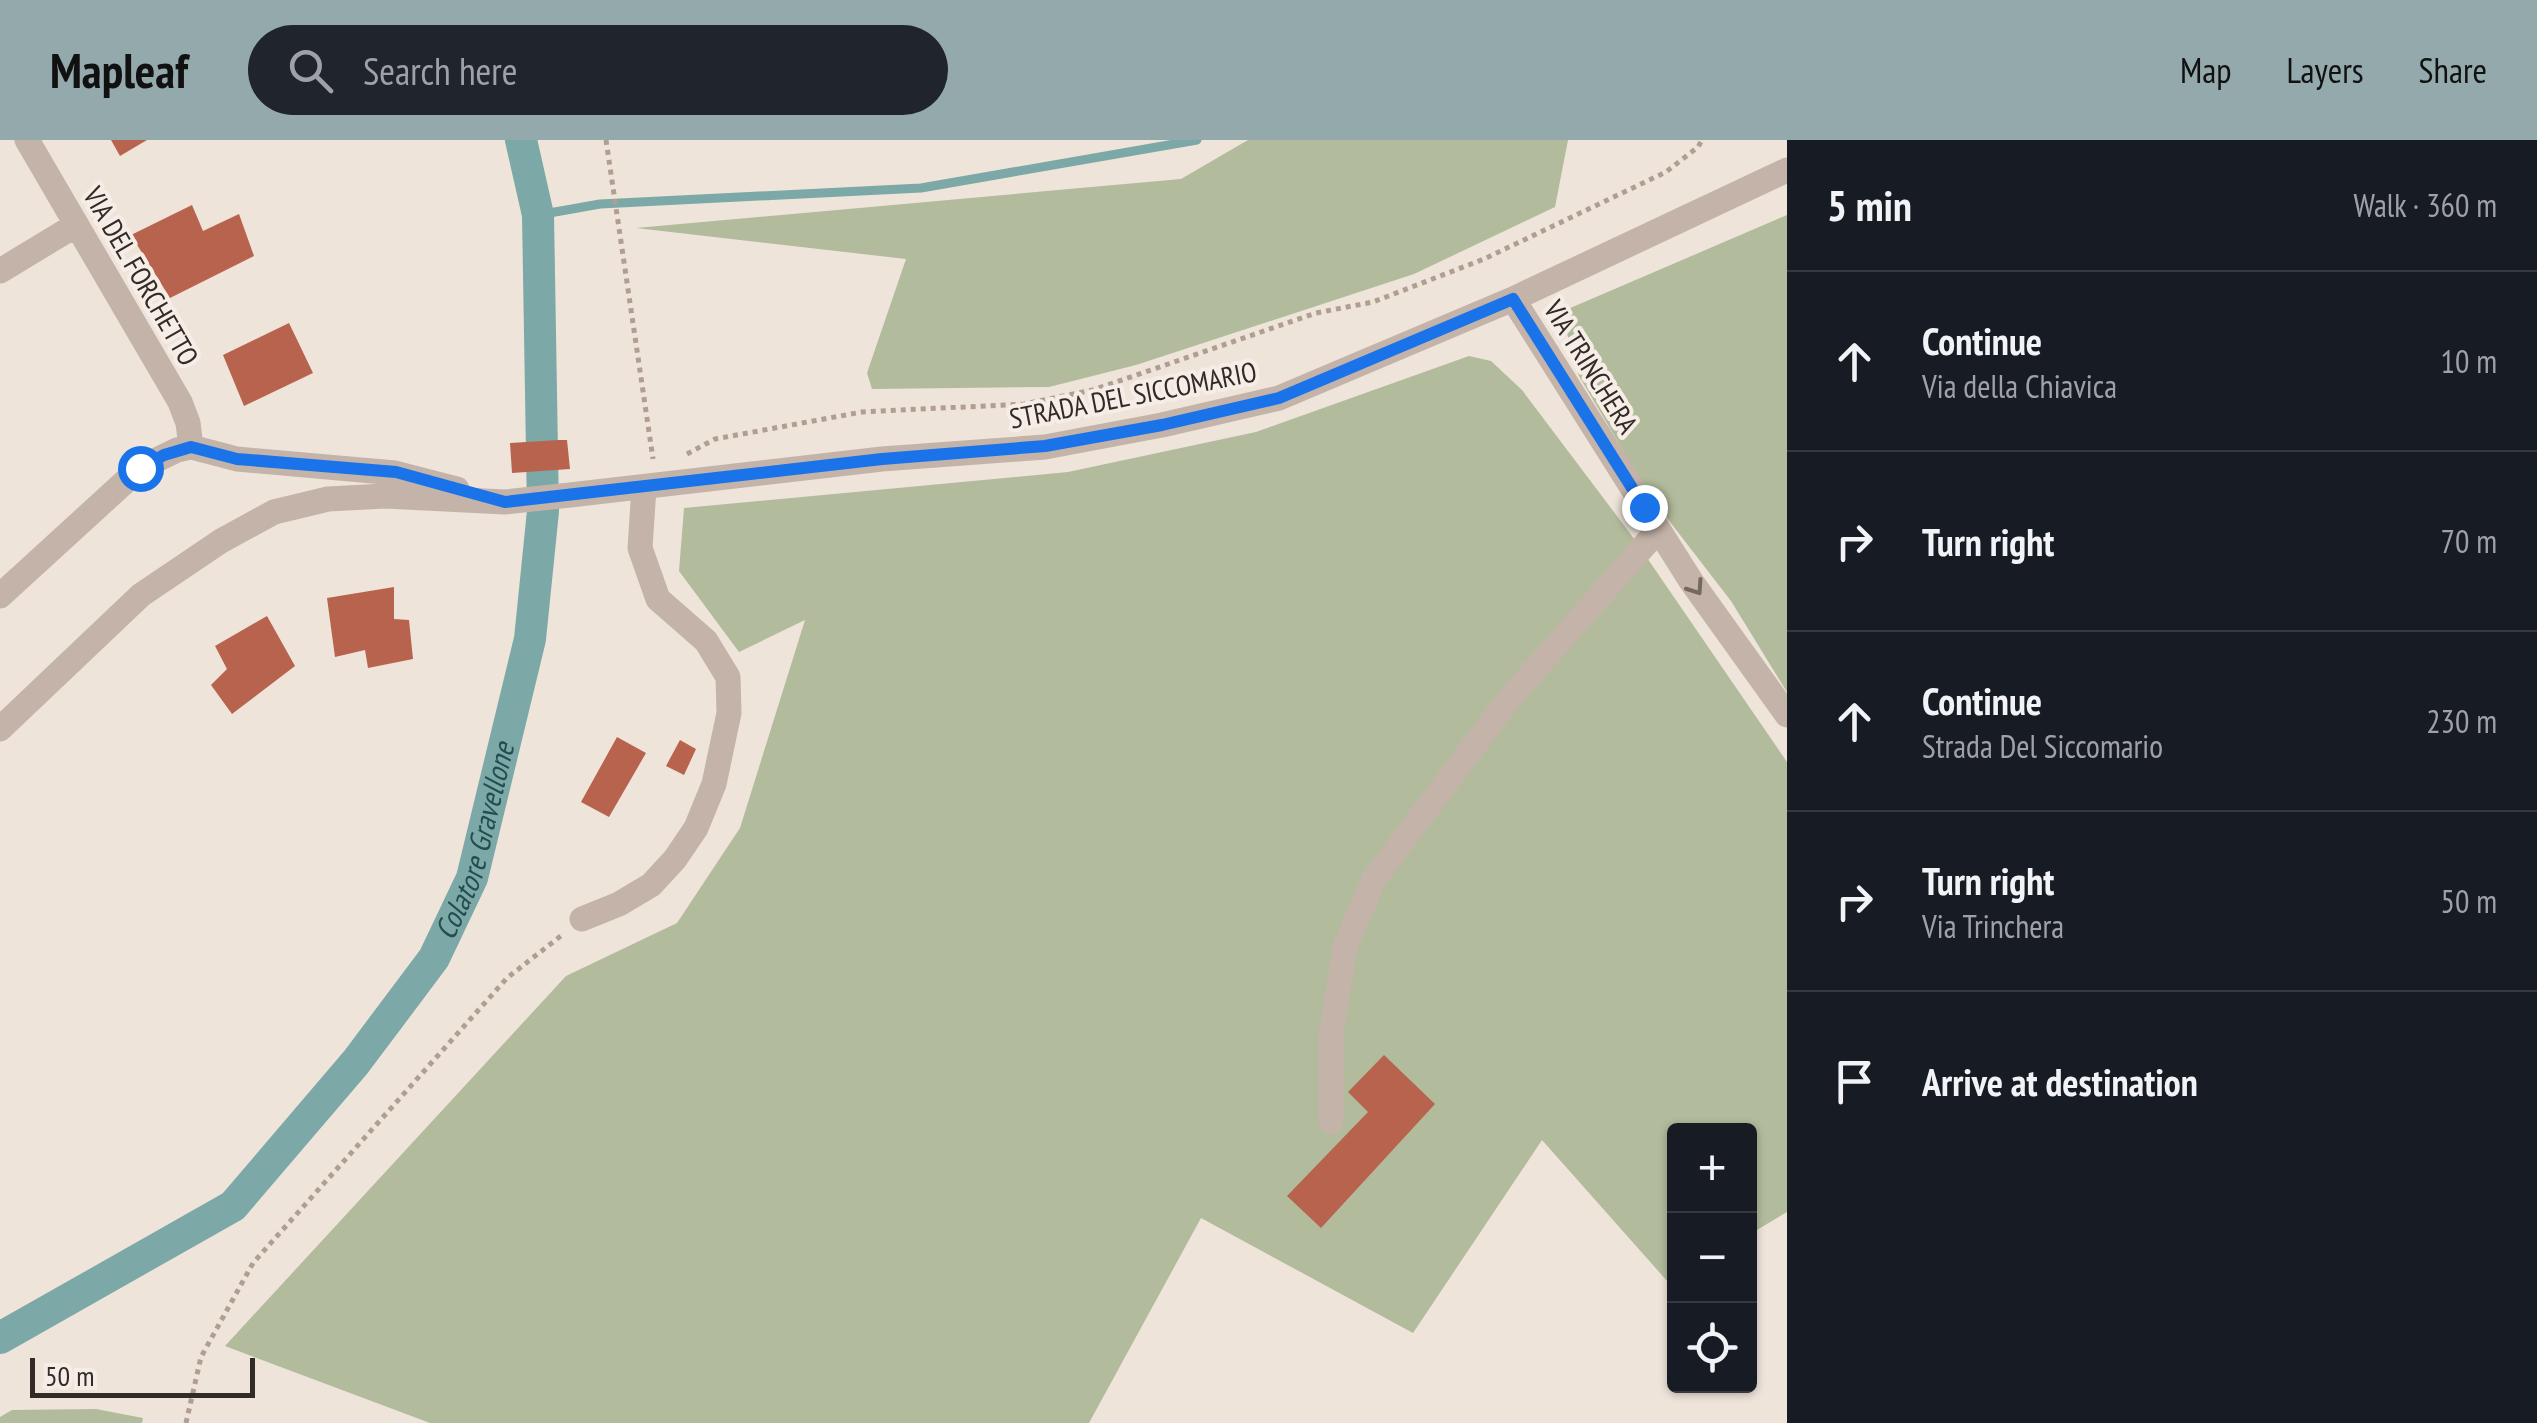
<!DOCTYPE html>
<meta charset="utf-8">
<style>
:root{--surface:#171b24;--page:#20242c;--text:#f1f3f6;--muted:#9ea1a6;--line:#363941;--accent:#93a9ab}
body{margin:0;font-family:"PT Sans Narrow",sans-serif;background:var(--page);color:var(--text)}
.controls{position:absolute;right:30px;bottom:30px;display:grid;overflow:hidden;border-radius:10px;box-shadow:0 2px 8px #0004}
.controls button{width:90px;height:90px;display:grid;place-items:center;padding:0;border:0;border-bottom:2px solid var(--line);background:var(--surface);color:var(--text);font:50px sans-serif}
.scale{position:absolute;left:30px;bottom:25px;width:225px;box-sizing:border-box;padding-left:10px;border:5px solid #322a27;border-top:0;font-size:28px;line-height:35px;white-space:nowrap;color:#322a27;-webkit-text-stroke:8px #f6eee6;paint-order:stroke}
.stop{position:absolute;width:30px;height:30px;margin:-22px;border:8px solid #1a73e8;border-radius:50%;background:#fff}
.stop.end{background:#1a73e8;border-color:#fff;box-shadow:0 2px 10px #0008}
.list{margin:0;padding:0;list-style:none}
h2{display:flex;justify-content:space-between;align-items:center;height:130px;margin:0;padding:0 40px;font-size:42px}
h2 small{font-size:32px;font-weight:400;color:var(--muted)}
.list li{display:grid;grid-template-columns:65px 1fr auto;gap:30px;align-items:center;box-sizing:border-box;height:180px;padding:0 40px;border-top:2px solid var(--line)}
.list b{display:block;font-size:38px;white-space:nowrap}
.list p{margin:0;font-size:32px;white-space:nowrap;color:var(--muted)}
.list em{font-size:32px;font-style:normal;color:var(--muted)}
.icon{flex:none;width:55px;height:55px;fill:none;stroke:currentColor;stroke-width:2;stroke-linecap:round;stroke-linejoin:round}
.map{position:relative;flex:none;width:1787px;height:1283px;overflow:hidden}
header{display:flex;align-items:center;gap:60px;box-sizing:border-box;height:140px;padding:0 50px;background:var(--accent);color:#111}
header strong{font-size:48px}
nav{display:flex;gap:55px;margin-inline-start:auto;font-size:35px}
.search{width:700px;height:90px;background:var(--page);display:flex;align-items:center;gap:25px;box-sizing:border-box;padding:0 35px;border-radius:55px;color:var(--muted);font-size:38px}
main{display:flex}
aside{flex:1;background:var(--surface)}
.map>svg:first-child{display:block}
.green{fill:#b2bb9c}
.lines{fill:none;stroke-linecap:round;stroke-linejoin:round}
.stream{stroke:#7ca8a7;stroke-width:9}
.canal{stroke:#7ca8a7;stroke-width:32}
.building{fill:#b8634e}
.path{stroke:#b09e92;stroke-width:5;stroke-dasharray:5 5;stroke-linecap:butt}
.minor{stroke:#c4b3a8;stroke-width:25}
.oneway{stroke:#746861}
.route{stroke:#1a73e8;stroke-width:12}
.labels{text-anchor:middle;stroke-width:8;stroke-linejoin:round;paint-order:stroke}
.street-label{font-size:28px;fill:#322a27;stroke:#f6eee6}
.water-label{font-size:30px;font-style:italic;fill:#214e4f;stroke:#f6eee6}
</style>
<header>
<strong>Mapleaf</strong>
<div class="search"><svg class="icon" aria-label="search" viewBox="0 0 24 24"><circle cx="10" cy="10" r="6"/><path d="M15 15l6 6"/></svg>Search here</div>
<nav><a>Map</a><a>Layers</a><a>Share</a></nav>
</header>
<main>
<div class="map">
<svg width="1787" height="1283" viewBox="0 0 1787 1283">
<rect width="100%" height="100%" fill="#eee4da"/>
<path class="green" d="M1248,0H1568L1555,67L1414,134L1136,225L1049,247L872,249L867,233L906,119L636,88L1181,39Z
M1787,75V552L1731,461L1650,356L1579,236L1561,172Z
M1469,216L1491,221L1522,250L1632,396L1787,622V1072L1750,1094V991H1674V1138L1668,1142L1542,1000L1413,1193L1201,1078L1089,1283H430L225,1206L566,836L677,783L740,688L805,480L739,512L679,431L684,368L1068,332L1256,292Z
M96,1269L143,1278L142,1283H0V1277L12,1270Z"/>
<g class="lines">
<path class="stream" d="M538,75L600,64L921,48L1197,0"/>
<path class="canal" id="s1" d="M0,1198L233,1066L356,922L434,818L472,738L530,499L543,371L538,75L521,0"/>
</g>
<path class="building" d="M111,0H147L120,16Z
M192,65L203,91L239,74L254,116L170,158L131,95Z
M289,183L313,233L244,266L223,215Z
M559,300H567L570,329L512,333L510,303Z
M394,447V479L409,480L413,519L368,528L365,510L335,517L327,458Z
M267,476L295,526L232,574L211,545L227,529L215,506Z
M617,597L646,613L609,677L581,662Z
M680,600L696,609L684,635L666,626Z
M1384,915L1435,964L1321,1088L1287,1056L1368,972L1348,952Z"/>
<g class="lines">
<path class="path" d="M606,0L653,319
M687,314L715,299L862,272L1024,264L1093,250L1316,173L1373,162L1484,119L1666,32L1698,7L1702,0
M186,1283L201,1217L253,1123L507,838L562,795"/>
<path class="minor" d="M27,0L180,262L188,283L191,307
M0,131L76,85
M1513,159L1691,441L1787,575
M0,456L140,328L177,310L191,307L237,319L395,333L457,349
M0,589L141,455L221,401L274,372L328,359L385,356L505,362L570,355L882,319L1045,307L1162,285L1279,258L1513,159L1787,30
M582,779L619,764L651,745L675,719L696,688L714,644L729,573L728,537L706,501L658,459L640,408L644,348
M1331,982V896L1345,807L1374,739L1508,560L1658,390"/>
</g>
<defs><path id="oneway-chevron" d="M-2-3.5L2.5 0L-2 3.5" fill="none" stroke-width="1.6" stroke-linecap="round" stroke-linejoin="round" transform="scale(2.5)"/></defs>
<use class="oneway" href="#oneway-chevron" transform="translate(1696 448) rotate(56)"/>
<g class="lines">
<path class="route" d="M140,328L164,315L191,307L237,319L396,332L505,362L882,319L1045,306L1162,285L1279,258L1513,159L1644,367"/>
</g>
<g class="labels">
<g class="street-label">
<text transform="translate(141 136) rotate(60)" y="10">VIA DEL FORCHETTO</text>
<text transform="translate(1591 227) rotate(58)" y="10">VIA TRINCHERA</text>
<text transform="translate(1133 255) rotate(-11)" y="10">STRADA DEL SICCOMARIO</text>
</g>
<g class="water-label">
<text dy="10" stroke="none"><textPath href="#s1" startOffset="712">Colatore Gravellone</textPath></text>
</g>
</g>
</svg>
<div class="controls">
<button>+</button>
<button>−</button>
<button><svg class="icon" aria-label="locate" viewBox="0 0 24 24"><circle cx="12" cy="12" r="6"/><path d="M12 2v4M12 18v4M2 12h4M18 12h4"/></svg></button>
</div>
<div class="scale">50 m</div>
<div class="stop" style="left:140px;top:328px"></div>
<div class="stop end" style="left:1644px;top:367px"></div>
</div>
<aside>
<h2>5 min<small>Walk · 360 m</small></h2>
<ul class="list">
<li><svg class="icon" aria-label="ahead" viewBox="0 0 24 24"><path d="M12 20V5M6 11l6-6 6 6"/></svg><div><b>Continue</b><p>Via della Chiavica</p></div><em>10 m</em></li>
<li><svg class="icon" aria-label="right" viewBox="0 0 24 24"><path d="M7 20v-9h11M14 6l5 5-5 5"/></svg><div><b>Turn right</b></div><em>70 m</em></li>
<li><svg class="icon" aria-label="ahead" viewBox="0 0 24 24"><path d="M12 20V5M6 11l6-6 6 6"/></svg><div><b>Continue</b><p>Strada Del Siccomario</p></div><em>230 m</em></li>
<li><svg class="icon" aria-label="right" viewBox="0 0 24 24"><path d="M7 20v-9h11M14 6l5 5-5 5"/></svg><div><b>Turn right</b><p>Via Trinchera</p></div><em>50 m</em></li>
<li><svg class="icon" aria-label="arrive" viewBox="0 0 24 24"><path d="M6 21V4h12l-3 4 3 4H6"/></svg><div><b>Arrive at destination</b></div></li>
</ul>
</aside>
</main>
